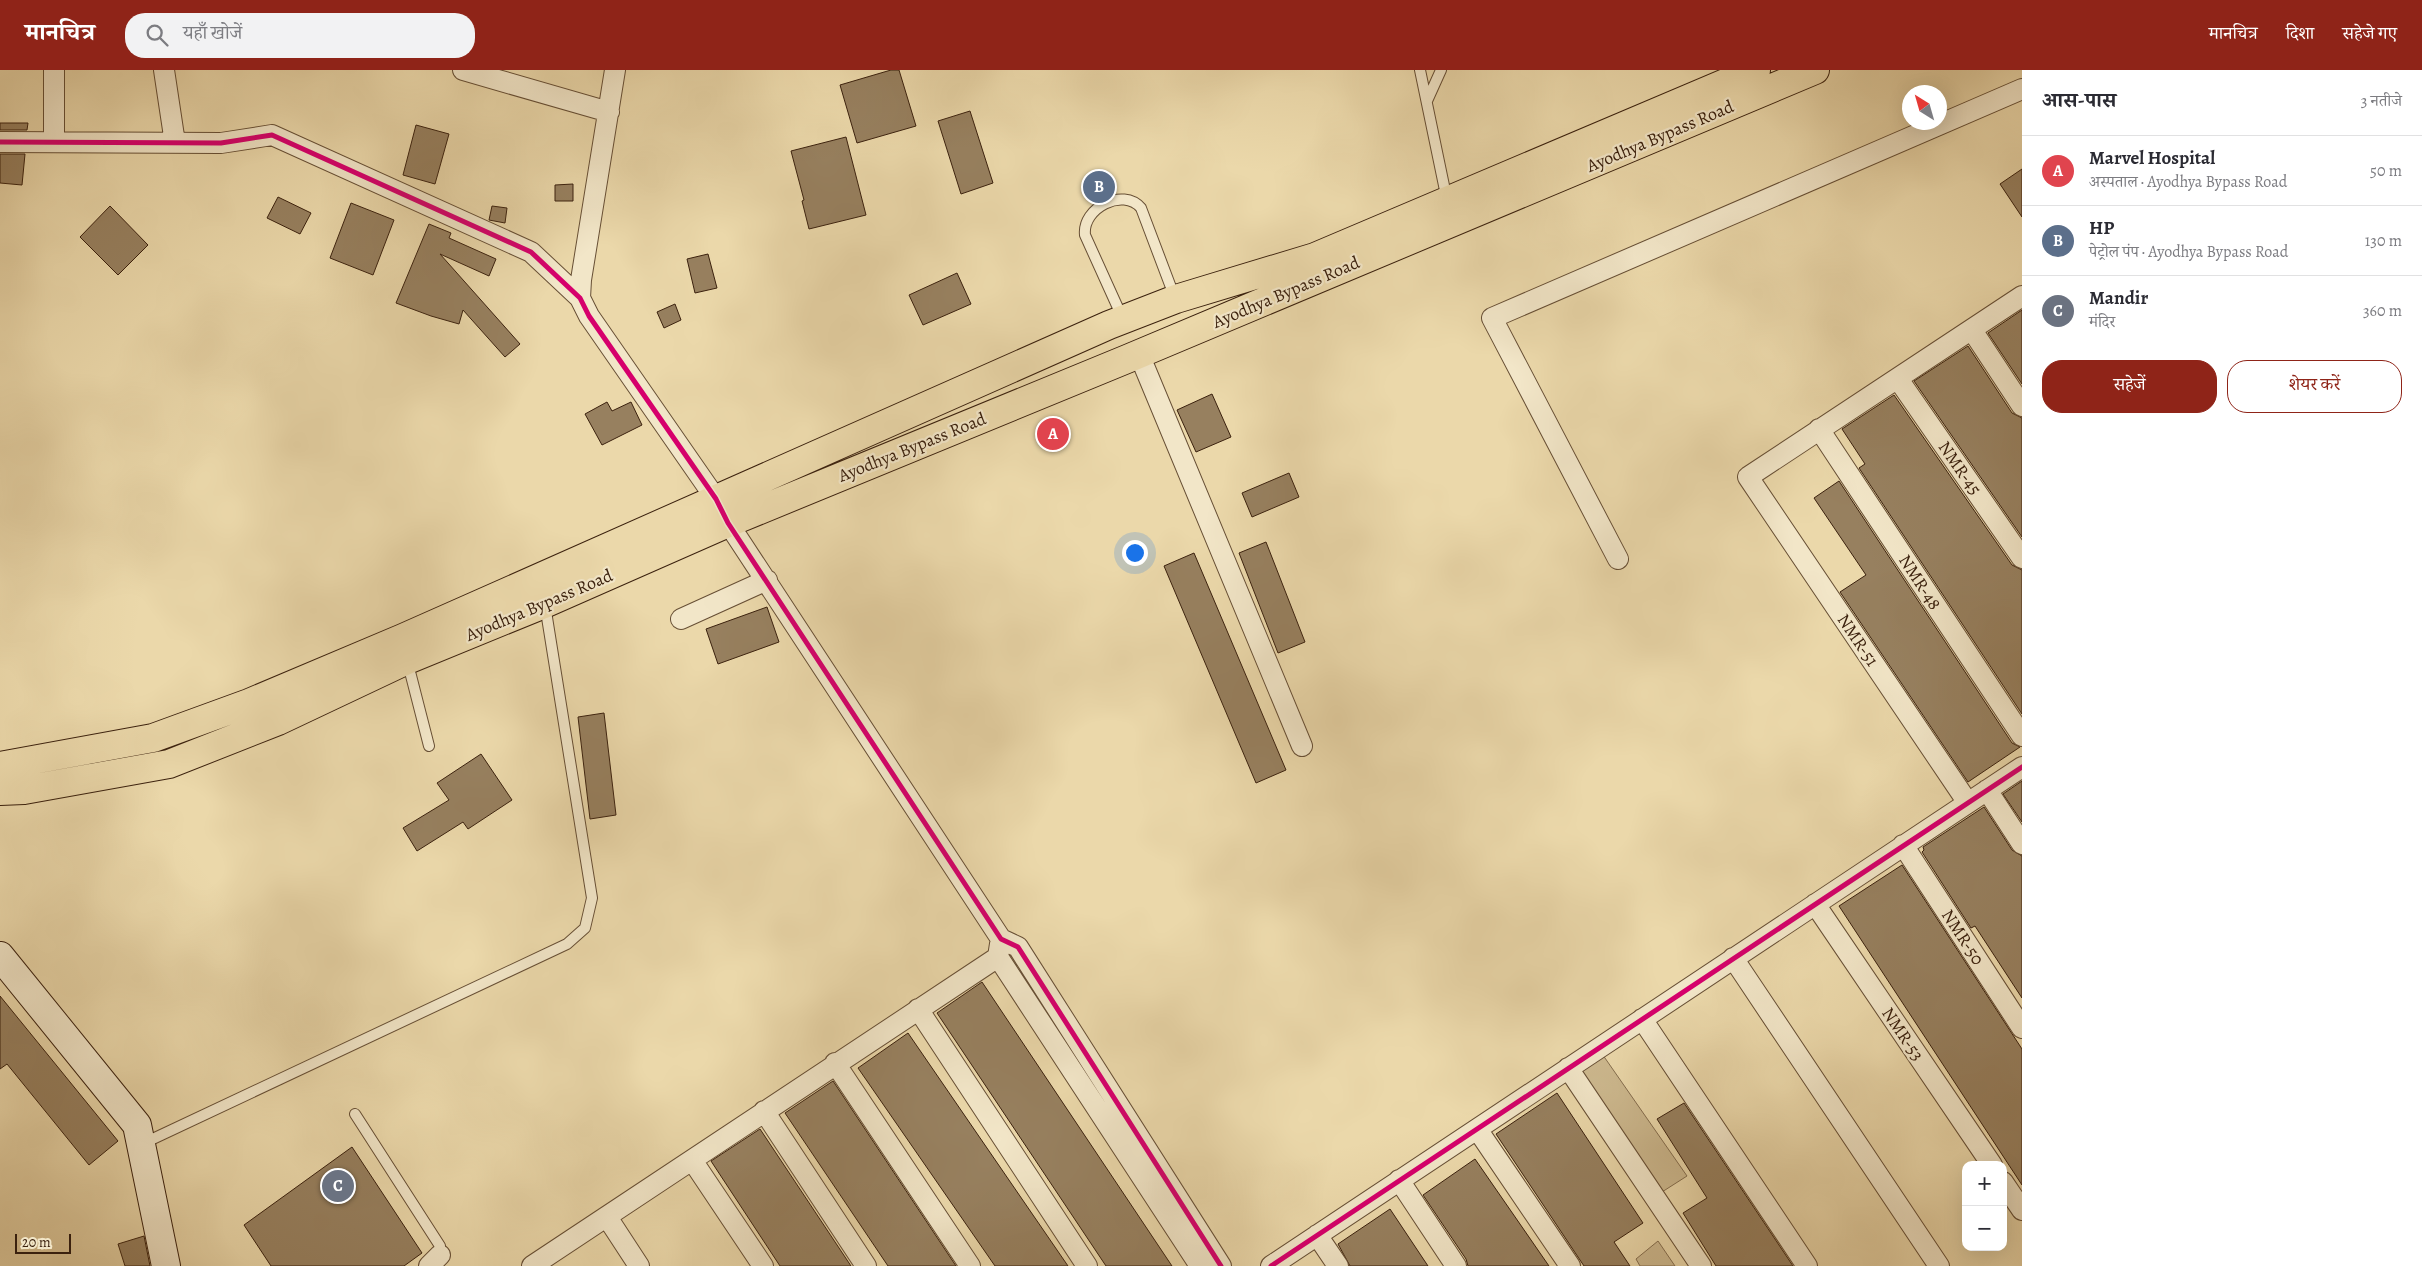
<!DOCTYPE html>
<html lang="hi">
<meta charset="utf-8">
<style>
:root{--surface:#fff;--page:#f2f2f3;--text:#2b2b33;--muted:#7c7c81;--line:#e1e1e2;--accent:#8f2418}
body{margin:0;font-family:Alegreya,"Noto Serif Devanagari",serif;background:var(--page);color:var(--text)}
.controls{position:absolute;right:15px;bottom:15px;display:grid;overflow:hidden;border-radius:10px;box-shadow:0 5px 20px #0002}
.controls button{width:45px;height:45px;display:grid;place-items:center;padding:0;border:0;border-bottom:1px solid var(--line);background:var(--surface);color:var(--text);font:25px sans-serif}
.compass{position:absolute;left:1902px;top:15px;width:45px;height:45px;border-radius:50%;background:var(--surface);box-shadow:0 5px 20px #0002;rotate:323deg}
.scale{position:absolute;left:15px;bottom:12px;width:56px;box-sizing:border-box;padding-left:5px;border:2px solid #3b210e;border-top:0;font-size:14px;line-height:18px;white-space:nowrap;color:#3b210e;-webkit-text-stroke:4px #f2e6c8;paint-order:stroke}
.you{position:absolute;left:1134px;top:482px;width:18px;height:18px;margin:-12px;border:4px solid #fff;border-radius:50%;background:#1a73e8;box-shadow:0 0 0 8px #1a73e833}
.badge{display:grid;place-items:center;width:32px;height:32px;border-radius:50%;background:var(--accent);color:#fff;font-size:16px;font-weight:700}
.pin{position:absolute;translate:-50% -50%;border:2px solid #fff;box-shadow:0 1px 5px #0006}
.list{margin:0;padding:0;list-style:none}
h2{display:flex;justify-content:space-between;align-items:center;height:65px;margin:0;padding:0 20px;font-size:21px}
h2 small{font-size:16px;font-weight:400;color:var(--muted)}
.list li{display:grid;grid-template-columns:32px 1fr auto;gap:15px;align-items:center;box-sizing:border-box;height:70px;padding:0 20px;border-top:1px solid var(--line)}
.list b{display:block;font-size:19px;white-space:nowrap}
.list p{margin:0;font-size:16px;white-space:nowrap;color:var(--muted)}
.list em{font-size:16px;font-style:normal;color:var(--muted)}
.actions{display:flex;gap:10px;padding:15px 20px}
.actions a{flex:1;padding:11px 0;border:1px solid var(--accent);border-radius:20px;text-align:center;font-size:18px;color:var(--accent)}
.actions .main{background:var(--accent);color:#fff}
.icon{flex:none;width:28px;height:28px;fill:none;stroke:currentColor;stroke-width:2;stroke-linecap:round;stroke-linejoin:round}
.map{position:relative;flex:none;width:2022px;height:1196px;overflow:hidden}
header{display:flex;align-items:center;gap:30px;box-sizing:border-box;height:70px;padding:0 25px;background:var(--accent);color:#fff}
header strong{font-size:24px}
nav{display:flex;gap:28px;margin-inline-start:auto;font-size:18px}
.search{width:350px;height:45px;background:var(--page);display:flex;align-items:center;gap:12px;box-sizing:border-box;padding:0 18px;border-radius:20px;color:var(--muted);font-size:19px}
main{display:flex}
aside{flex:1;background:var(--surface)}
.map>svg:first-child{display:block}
.green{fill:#cdb98f;stroke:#846d4e}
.building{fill:#97805f;stroke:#3b210e}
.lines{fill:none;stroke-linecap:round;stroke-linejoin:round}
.lane-casing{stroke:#674f35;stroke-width:12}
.street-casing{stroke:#674f35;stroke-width:22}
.secondary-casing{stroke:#3b210e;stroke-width:30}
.primary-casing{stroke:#3b210e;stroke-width:30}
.lane{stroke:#f2e6c8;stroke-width:10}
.street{stroke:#f2e6c8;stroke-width:20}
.secondary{stroke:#f2e6c8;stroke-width:28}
.primary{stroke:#ebd8aa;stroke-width:28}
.cycleway-casing{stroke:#f2e6c8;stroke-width:8}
.cycleway{stroke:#d6006c;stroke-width:5}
.labels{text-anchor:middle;stroke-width:4.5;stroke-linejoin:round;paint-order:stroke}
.street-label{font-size:18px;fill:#3b210e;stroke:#f2e6c8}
</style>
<header>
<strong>मानचित्र</strong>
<div class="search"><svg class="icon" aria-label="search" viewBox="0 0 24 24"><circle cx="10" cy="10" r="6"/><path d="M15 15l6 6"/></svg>यहाँ खोजें</div>
<nav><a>मानचित्र</a><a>दिशा</a><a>सहेजे गए</a></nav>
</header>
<main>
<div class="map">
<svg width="2022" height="1196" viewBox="0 0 2022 1196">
<rect width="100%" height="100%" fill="#ebd8aa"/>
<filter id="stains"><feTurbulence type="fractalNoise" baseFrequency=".004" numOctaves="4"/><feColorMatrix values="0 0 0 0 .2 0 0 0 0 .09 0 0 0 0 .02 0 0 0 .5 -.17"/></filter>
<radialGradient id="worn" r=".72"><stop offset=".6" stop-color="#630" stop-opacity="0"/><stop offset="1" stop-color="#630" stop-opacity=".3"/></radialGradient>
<path class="green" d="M1598,978L1687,1106L1651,1129L1568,998Z
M1658,1171L1675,1196H1640L1636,1189Z"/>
<path class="building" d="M891,0H899L916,56L857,73L840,15Z
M970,41L993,113L961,124L938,51Z
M0,53H28L27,60H0Z
M416,55L449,64L435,114L403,105Z
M846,67L866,145L809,159L802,131L804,130L791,81Z
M0,84H25L22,115L0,113Z
M2022,99V147L2000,114Z
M573,114V131H555V115Z
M278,127L311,143L300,164L267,148Z
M351,133L394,150L373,205L330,188Z
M110,136L148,175L118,205L80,167Z
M492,136L507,138L505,153L489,150Z
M429,154L451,163L449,168L496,189L489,206L440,184L520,274L505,287L463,240L459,254L431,246L396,233Z
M708,184L717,218L695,223L687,189Z
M957,203L971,234L923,255L909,225Z
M675,234L681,250L664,258L657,242Z
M2022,240V314L1988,263Z
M1968,276L2012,343L2022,348V467L1914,311Z
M1212,324L1231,367L1196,382L1177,340Z
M1894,325L2012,495L2022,500V644L1859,398L1865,394L1842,359Z
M607,332L612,341L631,332L642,355L602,375L585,344Z
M1289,403L1299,427L1252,447L1242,423Z
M1839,411L2012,673L2020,677L1968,712L1840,522L1866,505L1814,428Z
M1266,472L1305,572L1278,583L1239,483Z
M1194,483L1286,700L1256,713L1164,496Z
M767,537L779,572L718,594L706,559Z
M604,643L616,745L590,749L578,647Z
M481,684L512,730L468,759L463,752L417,781L403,758L449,730L437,713Z
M2022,711V752L2003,724Z
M1984,737L2012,780L2022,786V928L1975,856L1971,858L1922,782L1924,780L1923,777Z
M1902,795L2022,979V1115L1839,836Z
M982,912L1172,1196H1106L937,943Z
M0,926L118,1071L89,1095L7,994L0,999Z
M908,963L1068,1196H995L858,998Z
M833,1011L956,1196H888L785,1043Z
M1557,1023L1643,1153L1614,1172L1630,1196H1584L1496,1064Z
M1684,1033L1793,1196H1716L1683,1143L1707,1128L1657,1049Z
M760,1059L851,1196H780L711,1091Z
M352,1077L422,1183L404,1196H271L244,1155Z
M1475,1089L1549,1196H1468L1466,1189L1423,1125Z
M1390,1139L1428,1196H1350L1338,1174Z
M144,1166L150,1196H125L118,1174Z"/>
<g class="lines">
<g class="lane-casing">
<path id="lane" d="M1420,0L1447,130
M1427,31L1441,0
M1123,249L1085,165C1082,138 1123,117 1141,138L1175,228
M407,590L429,676
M355,1044L440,1176V1185
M142,1074L567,874L585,858L592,828L545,535"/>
</g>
<g class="street-casing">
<path id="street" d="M164,0L175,73
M463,0L609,42
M0,72L221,73L272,65L531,182L580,228L589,246L716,429L728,453L1001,869L1018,877L1221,1196
M54,72V0
M580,228L581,210L615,0
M1972,260L2022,336
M1139,284L1302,676
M1898,309L2022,488
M1819,359L2022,666
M1618,489L1492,248L2022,19
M681,549L767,510
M1987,720L2022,774
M1968,733L1748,407L2022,226
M1903,775L2022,958
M1815,834L1992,1095
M1000,874L998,887L1200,1196
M1733,888L1939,1196
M918,939L1087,1196
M1642,949L1807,1196
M835,993L970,1196
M1568,998L1701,1196
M764,1041L866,1196
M1477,1059L1570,1196
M692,1090L763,1196
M1399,1110L1456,1196
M2003,1112L2022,1140
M607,1147L639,1196
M1317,1165L1338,1196
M429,1196L440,1185
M532,1196L998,887
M1271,1196L2022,697"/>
</g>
<g class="secondary-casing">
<path id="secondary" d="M0,886L137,1055L166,1196"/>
</g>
<g class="primary-casing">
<path id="primary" d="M0,696L153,668L249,633L403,568L1109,255L1176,229L1315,187L1756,0
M0,721L24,720L169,694L278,651L407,590L544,534L728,453L1127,289L1815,0"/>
</g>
<use href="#lane" class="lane"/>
<use href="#street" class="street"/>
<use href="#secondary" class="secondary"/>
<use href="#primary" class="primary"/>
<g class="cycleway-casing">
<path id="cycleway" d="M0,72L221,73L272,65L531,182L580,228L589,246L716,429L728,453L1001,869L1018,877L1221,1196
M1271,1196L2022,697"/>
</g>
<use href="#cycleway" class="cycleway"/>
</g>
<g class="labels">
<g class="street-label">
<text transform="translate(1660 66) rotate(-23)" y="6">Ayodhya Bypass Road</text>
<text transform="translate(1286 222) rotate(-23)" y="6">Ayodhya Bypass Road</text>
<text transform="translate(912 377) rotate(-22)" y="6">Ayodhya Bypass Road</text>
<text transform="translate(1960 398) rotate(55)" y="6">NMR-45</text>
<text transform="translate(1920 512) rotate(57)" y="6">NMR-48</text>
<text transform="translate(539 535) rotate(-23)" y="6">Ayodhya Bypass Road</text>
<text transform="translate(1858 570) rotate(56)" y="6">NMR-51</text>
<text transform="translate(1963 867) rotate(57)" y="6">NMR-50</text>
<text transform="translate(1903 964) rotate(56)" y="6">NMR-53</text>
</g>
</g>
<rect width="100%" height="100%" filter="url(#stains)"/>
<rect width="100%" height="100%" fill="url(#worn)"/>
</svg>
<div class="controls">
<button>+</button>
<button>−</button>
</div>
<svg class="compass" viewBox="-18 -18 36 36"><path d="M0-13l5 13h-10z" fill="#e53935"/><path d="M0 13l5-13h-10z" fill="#7c7c81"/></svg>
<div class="scale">20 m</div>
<div class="you"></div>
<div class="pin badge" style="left:1053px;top:364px;background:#e0444e">A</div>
<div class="pin badge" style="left:1099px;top:117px;background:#5c6f8a">B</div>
<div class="pin badge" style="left:338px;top:1116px;background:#6b7280">C</div>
</div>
<aside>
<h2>आस-पास<small>3 नतीजे</small></h2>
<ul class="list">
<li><span class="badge" style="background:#e0444e">A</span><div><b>Marvel Hospital</b><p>अस्पताल · Ayodhya Bypass Road</p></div><em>50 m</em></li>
<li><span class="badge" style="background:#5c6f8a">B</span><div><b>HP</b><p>पेट्रोल पंप · Ayodhya Bypass Road</p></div><em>130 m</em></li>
<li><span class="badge" style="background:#6b7280">C</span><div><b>Mandir</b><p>मंदिर</p></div><em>360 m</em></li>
</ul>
<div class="actions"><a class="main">सहेजें</a><a>शेयर करें</a></div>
</aside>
</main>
